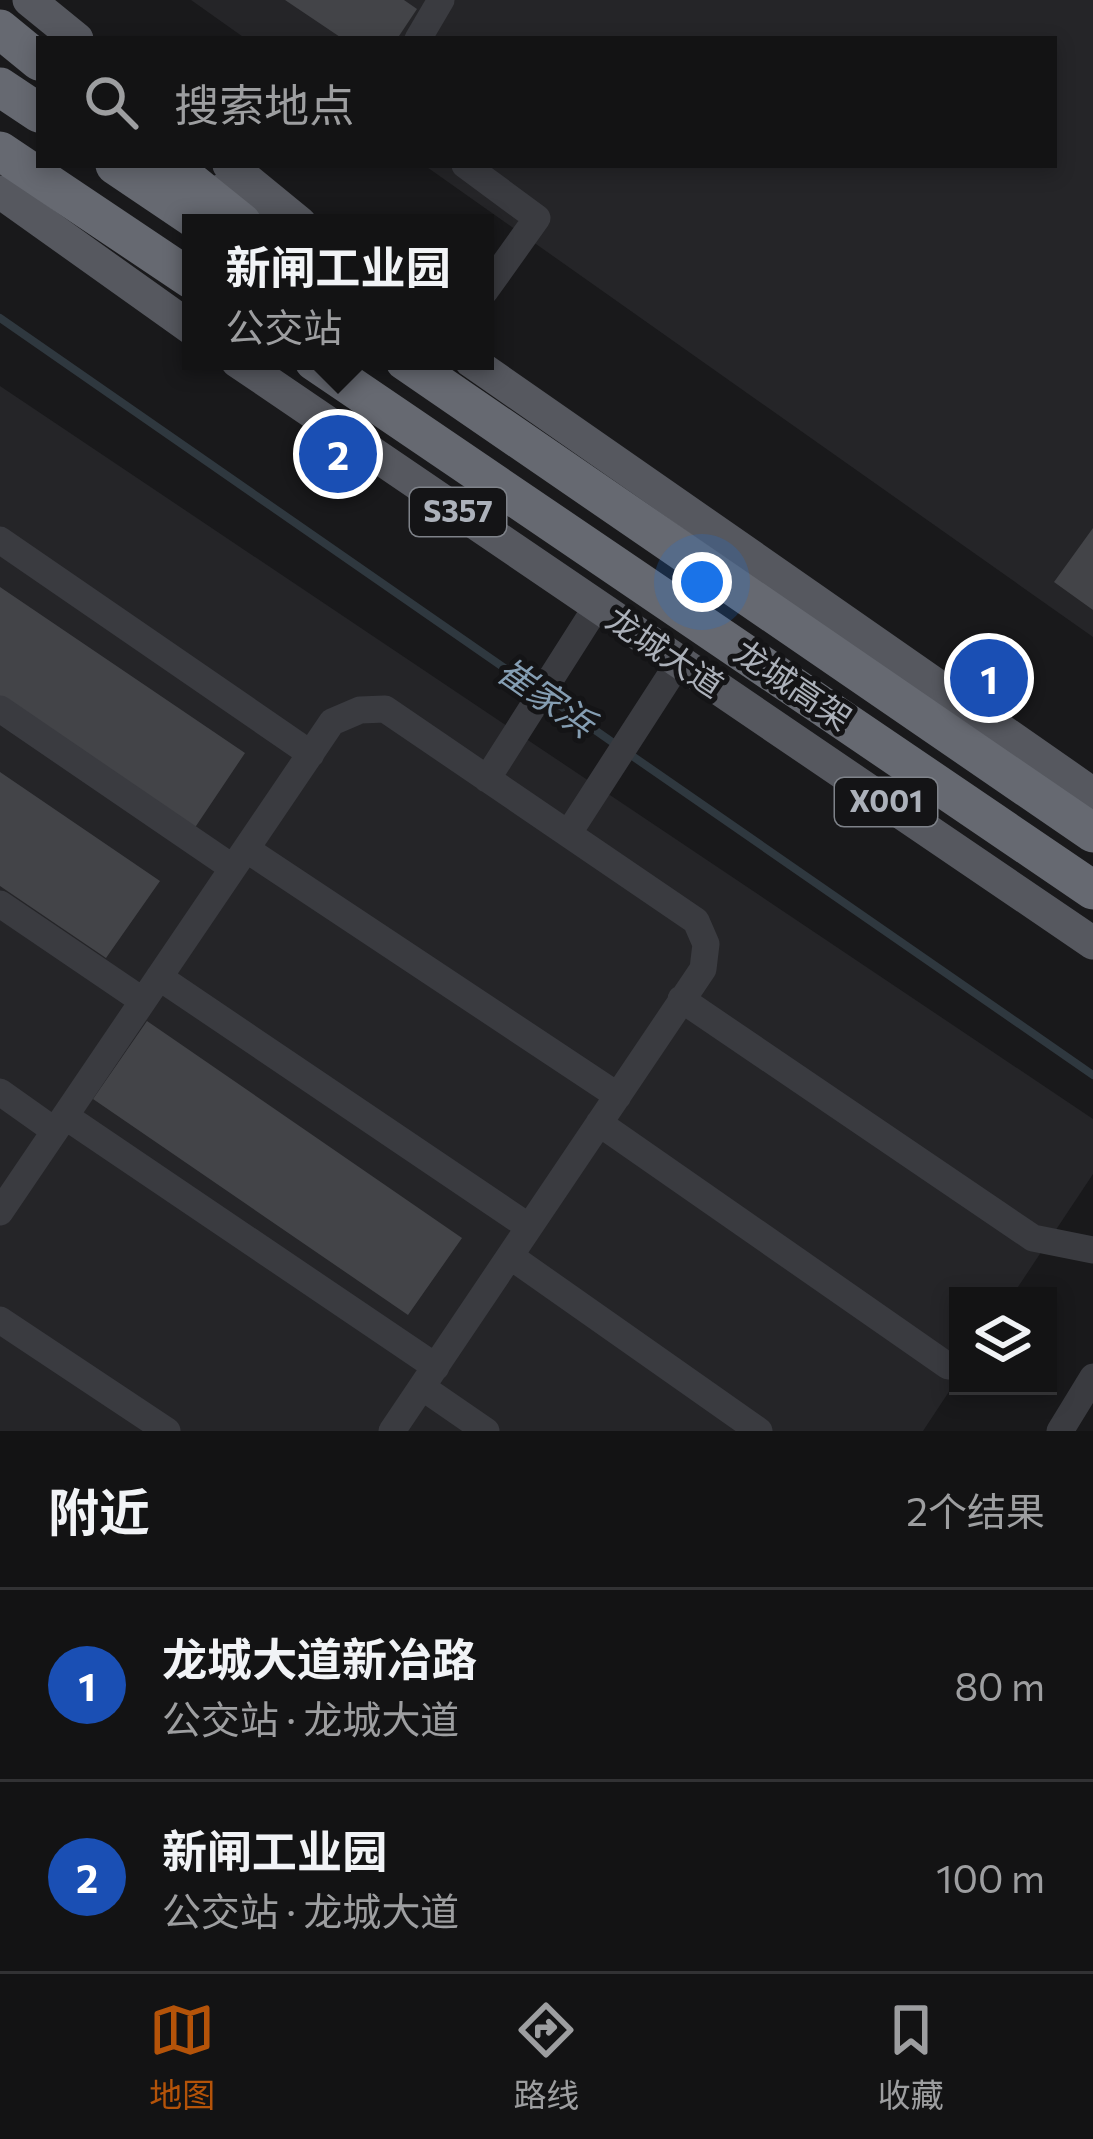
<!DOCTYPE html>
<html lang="zh">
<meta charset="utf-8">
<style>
:root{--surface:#131314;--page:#202022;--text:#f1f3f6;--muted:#9d9ea0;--line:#323234;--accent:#b45309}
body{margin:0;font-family:Commissioner,"Noto Sans SC",sans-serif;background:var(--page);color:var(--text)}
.controls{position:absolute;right:36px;bottom:36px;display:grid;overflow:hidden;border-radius:0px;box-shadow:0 6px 18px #0003}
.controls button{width:108px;height:108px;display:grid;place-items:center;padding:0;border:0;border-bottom:3px solid var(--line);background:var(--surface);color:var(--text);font:60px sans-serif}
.you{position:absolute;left:702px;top:582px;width:42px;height:42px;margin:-30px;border:9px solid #fff;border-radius:50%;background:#1a73e8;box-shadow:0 0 0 18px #1a73e833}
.badge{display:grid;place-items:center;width:78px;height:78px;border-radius:50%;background:var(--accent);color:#fff;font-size:39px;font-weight:700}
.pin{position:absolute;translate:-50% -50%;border:6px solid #fff;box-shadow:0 3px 12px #0006}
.popup{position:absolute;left:182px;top:214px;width:312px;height:156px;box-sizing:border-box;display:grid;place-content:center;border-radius:0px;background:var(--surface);filter:drop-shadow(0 3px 9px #0005);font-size:39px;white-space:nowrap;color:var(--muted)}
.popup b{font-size:45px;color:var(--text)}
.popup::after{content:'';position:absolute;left:50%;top:100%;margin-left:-24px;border:24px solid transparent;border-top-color:var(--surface)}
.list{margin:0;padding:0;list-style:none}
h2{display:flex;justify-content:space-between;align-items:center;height:156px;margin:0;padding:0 48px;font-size:51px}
h2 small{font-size:39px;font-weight:400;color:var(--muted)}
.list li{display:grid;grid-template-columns:78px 1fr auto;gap:36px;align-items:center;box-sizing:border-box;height:192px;padding:0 48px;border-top:3px solid var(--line)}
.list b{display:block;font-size:45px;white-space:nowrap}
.list p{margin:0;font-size:39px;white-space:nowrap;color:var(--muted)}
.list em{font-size:39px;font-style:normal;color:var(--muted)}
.icon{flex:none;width:66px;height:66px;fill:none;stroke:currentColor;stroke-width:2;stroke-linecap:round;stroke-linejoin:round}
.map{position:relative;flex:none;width:1093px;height:1431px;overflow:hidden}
.search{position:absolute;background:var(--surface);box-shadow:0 6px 18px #0003;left:36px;right:36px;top:36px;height:132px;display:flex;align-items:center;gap:30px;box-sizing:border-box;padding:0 42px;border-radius:0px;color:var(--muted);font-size:45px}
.sheet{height:540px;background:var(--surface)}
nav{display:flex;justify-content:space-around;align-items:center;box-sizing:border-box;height:168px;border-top:3px solid var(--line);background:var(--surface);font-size:33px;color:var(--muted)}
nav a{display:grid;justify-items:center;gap:6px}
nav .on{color:var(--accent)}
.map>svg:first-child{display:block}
.built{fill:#252528}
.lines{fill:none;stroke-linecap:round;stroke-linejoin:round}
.stream{stroke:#2f383f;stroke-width:8}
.building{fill:#434448}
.minor{stroke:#3a3b40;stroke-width:27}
.major{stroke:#56585f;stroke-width:33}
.highway{stroke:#666971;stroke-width:39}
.labels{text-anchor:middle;stroke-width:10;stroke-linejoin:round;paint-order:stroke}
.shield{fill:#141416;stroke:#7e8289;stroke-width:3}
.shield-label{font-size:30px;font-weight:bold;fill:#acb1ba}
.street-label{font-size:33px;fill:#acb1ba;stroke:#141416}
.water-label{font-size:36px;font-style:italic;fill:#859eb3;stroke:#141416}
</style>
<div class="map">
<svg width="1093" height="1431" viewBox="0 0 1093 1431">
<rect width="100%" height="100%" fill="#19191b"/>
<path class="built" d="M191,0H1093V637L424,165H1054V39H246Z
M0,386L1093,1119V1174L1012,1296H958V1378L923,1431H0Z"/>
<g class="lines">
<path class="stream" d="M0,318L536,690
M549,698L615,744
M628,753L1093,1075"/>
</g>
<path class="building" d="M285,0H404L417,9L397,39H343Z
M1093,528V610L1054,582Z
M0,587L245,753L192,832L0,702Z
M0,772L160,881L106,958L0,886Z
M147,1021L462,1238L408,1315L93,1099Z"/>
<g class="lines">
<path class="minor" d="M418,39L441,0
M465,165L537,218L485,291
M0,540L311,754
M0,709L233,868
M487,779L597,606
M568,834L679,662
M246,849L618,1096
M0,904L143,1001
M159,977L529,1227
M681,999L1033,1238L1093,1250
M0,1092L55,1131
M65,1116L436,1367
M599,1123L948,1366
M0,1212L332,722L360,710L385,709L696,921L706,944L703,969L392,1431
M510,1256L759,1431
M0,1320L167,1431
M422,1387L486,1431
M1060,1431L1093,1377"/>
<path class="major" d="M29,0L77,39
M229,165L300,223
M222,190L270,223
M0,192L191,328
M237,361L1093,943
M471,361L1093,794"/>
<path class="highway" d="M0,29L39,61
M0,87L39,113
M0,151L191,279
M115,165L201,223
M170,165L242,223
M314,361L1093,890
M405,361L1093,833"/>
</g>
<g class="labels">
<g class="shield">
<rect x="410" y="488" width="96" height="48" rx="9"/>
<rect x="835" y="778" width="102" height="48" rx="9"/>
</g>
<g class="shield-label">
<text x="458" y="522">S357</text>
<text x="886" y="812">X001</text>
</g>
<g class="street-label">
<text transform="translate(665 652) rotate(34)" y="12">龙城大道</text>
<text transform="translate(793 685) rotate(34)" y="12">龙城高架</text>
</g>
<g class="water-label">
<text transform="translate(546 697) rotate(35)" y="13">崔家浜</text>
</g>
</g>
</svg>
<div class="controls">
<button><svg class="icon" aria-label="layers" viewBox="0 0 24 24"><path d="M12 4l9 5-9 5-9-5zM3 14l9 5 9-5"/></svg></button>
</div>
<div class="you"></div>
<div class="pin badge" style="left:989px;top:678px;background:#1a4fb4">1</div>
<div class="pin badge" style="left:338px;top:454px;background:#1a4fb4">2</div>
<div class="popup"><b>新闸工业园</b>公交站</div>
<div class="search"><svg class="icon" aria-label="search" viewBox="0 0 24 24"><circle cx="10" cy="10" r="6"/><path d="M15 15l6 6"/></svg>搜索地点</div>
</div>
<section class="sheet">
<h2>附近<small>2个结果</small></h2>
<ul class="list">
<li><span class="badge" style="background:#1a4fb4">1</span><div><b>龙城大道新冶路</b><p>公交站 · 龙城大道</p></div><em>80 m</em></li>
<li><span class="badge" style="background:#1a4fb4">2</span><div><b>新闸工业园</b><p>公交站 · 龙城大道</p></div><em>100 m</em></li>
</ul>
</section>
<nav>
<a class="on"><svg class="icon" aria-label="map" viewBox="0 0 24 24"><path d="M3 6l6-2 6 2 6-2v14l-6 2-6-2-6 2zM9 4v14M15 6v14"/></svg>地图</a>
<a><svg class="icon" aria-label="directions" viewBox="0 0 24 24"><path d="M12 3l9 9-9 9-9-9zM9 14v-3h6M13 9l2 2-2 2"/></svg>路线</a>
<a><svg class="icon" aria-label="saved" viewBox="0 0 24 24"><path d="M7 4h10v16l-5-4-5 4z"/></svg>收藏</a>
</nav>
